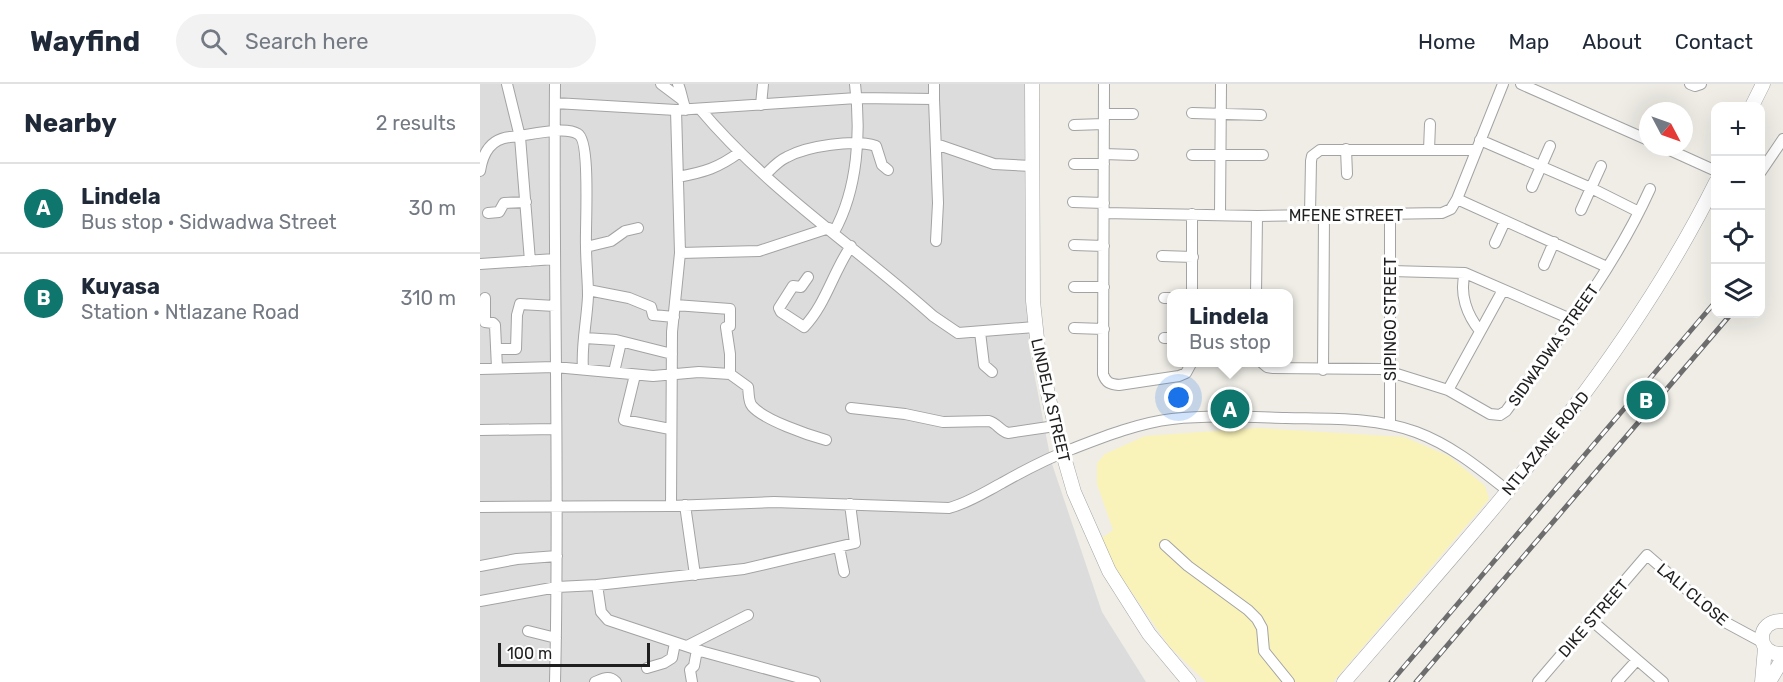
<!DOCTYPE html>
<meta charset="utf-8">
<style>
:root{--surface:#fff;--page:#f2f2f3;--text:#1f2937;--muted:#747a83;--line:#e0e1e3;--accent:#0f766e}
body{margin:0;font-family:Rubik,sans-serif;background:var(--page);color:var(--text)}
.controls{position:absolute;right:18px;top:18px;display:grid;overflow:hidden;border-radius:12px;box-shadow:0 6px 24px #0002}
.controls button{width:54px;height:54px;display:grid;place-items:center;padding:0;border:0;border-bottom:2px solid var(--line);background:var(--surface);color:var(--text);font:30px sans-serif}
.compass{position:absolute;left:1159px;top:18px;width:54px;height:54px;border-radius:50%;background:var(--surface);box-shadow:0 6px 24px #0002;rotate:131deg}
.scale{position:absolute;left:18px;bottom:15px;width:152px;box-sizing:border-box;padding-left:6px;border:3px solid #1f1f1f;border-top:0;font-size:16px;line-height:21px;white-space:nowrap;color:#1f1f1f;-webkit-text-stroke:4px #fff;paint-order:stroke}
.you{position:absolute;left:699px;top:314px;width:21px;height:21px;margin:-15px;border:4px solid #fff;border-radius:50%;background:#1a73e8;box-shadow:0 0 0 9px #1a73e833}
.badge{display:grid;place-items:center;width:39px;height:39px;border-radius:50%;background:var(--accent);color:#fff;font-size:20px;font-weight:700}
.pin{position:absolute;translate:-50% -50%;border:3px solid #fff;box-shadow:0 2px 6px #0006}
.popup{position:absolute;left:687px;top:205px;width:126px;height:78px;box-sizing:border-box;display:grid;place-content:center;border-radius:12px;background:var(--surface);filter:drop-shadow(0 2px 4px #0005);font-size:20px;white-space:nowrap;color:var(--muted)}
.popup b{font-size:22px;color:var(--text)}
.popup::after{content:'';position:absolute;left:50%;top:100%;margin-left:-12px;border:12px solid transparent;border-top-color:var(--surface)}
.list{margin:0;padding:0;list-style:none}
h2{display:flex;justify-content:space-between;align-items:center;height:78px;margin:0;padding:0 24px;font-size:26px}
h2 small{font-size:20px;font-weight:400;color:var(--muted)}
.list li{display:grid;grid-template-columns:39px 1fr auto;gap:18px;align-items:center;box-sizing:border-box;height:90px;padding:0 24px;border-top:2px solid var(--line)}
.list b{display:block;font-size:22px;white-space:nowrap}
.list p{margin:0;font-size:20px;white-space:nowrap;color:var(--muted)}
.list em{font-size:20px;font-style:normal;color:var(--muted)}
.icon{flex:none;width:33px;height:33px;fill:none;stroke:currentColor;stroke-width:2;stroke-linecap:round;stroke-linejoin:round}
.map{position:relative;flex:none;width:1303px;height:598px;overflow:hidden}
header{display:flex;align-items:center;gap:36px;box-sizing:border-box;height:84px;padding:0 30px;background:var(--surface);border-bottom:2px solid var(--line)}
header strong{font-size:28px}
nav{display:flex;gap:33px;margin-inline-start:auto;font-size:21px}
.search{width:420px;height:54px;background:var(--page);display:flex;align-items:center;gap:15px;box-sizing:border-box;padding:0 21px;border-radius:33px;color:var(--muted);font-size:22px}
main{display:flex}
aside{flex:1;background:var(--surface)}
.map>svg:first-child{display:block}
.residential{fill:#dddcdc}
.sand{fill:#faf3b9}
.lines{fill:none;stroke-linecap:round;stroke-linejoin:round}
.minor-casing{stroke:#a3a3a3;stroke-width:12}
.tertiary-casing{stroke:#a3a3a3;stroke-width:15}
.minor{stroke:#fff;stroke-width:10}
.tertiary{stroke:#fff;stroke-width:14}
.rail-casing{stroke:#6d6d6d;stroke-width:5}
.rail{stroke:#fff;stroke-width:3;stroke-dasharray:9;stroke-linecap:butt}
.labels{text-anchor:middle;stroke-width:6;stroke-linejoin:round;paint-order:stroke}
.street-label{font-size:16px;fill:#1f1f1f;stroke:#fff}
</style>
<header>
<strong>Wayfind</strong>
<div class="search"><svg class="icon" aria-label="search" viewBox="0 0 24 24"><circle cx="10" cy="10" r="6"/><path d="M15 15l6 6"/></svg>Search here</div>
<nav><a>Home</a><a>Map</a><a>About</a><a>Contact</a></nav>
</header>
<main>
<aside>
<h2>Nearby<small>2 results</small></h2>
<ul class="list">
<li><span class="badge">A</span><div><b>Lindela</b><p>Bus stop · Sidwadwa Street</p></div><em>30 m</em></li>
<li><span class="badge">B</span><div><b>Kuyasa</b><p>Station · Ntlazane Road</p></div><em>310 m</em></li>
</ul>
</aside>
<div class="map">
<svg width="1303" height="598" viewBox="0 0 1303 598">
<rect width="100%" height="100%" fill="#efede6"/>
<path class="residential" d="M0,0H545L549,263L571,377L622,528L666,598H0Z"/>
<path class="sand" d="M778,344L924,353L969,372L1005,402L1009,415L853,598H726L689,562L637,487L622,454L633,446L617,400V379L625,370L665,352Z"/>
<g class="lines">
<g class="minor-casing">
<path id="minor" d="M27,0L40,53L50,177
M75,0C73,199 80,399 75,598
M181,0L201,15
M198,0C202,9 202,17 206,26
M624,0L623,290C626,299 630,300 639,301L699,292L706,289L712,278
M1041,0L1168,56
M1210,0L1215,2L1221,0
M454,15L458,119L456,157
M75,19L196,26
M281,21L283,0
M220,25C287,105 376,163 453,232L478,249L555,243
M712,29L781,31
M624,30H653
M594,41L624,40
M1000,56L1111,104L1159,128
M456,60L514,80L552,82
M1183,63L1236,87
M866,65L867,90
M949,66L950,40
M624,70L653,71
M712,71H783
M594,80H624
M0,87C3,68 11,55 30,53C47,52 84,41 98,50C111,57 105,145 106,162C106,179 108,195 108,212C107,236 101,262 103,285
M1280,89L1303,55
M285,91C292,84 298,77 307,73C327,62 374,55 396,62L402,81L408,86
M198,93C225,88 238,84 260,68
M1052,103L1070,62
M977,115L1127,183
M593,118L624,119
M1101,126L1121,82
M8,129L19,128L24,119L46,118
M624,129L777,132L962,129L971,125L977,115L1023,0
M740,130L741,0
M830,130L831,77L832,72L840,66H995
M910,131V340
M354,148C378,105 381,48 375,0
M1015,159L1025,137
M594,161L624,162
M106,163L131,157L145,147L158,144
M200,169L279,167L349,144
M682,172L713,173
M0,180L75,175
M1064,181L1074,158
M911,187L985,189L1093,236
M985,189C979,210 987,231 1000,247
M328,193L321,203L313,202L299,224L301,228L324,243C346,220 353,188 371,162
M594,203H624
M108,206L149,214L171,223L173,231L194,233
M712,210V130
M776,210L777,132
M5,214V238L13,239L15,241L17,284
M684,214H692
M195,221L250,225V242L246,243L250,270V290
M594,244L624,245
M500,248L504,281L512,288
M105,254L136,256L192,270
M684,254H692
M16,265H36L37,231L40,220L75,222
M781,278L787,283L793,284L901,285L968,306L1010,330L1020,331L1026,327C1078,256 1134,185 1170,105
M0,285L75,283L173,292L219,288L250,290L268,303C269,309 268,317 272,322C284,336 328,351 346,356
M843,286L844,131
M134,288L141,258
M155,291L144,336L190,345
M968,306L1023,206
M371,324L425,330L463,338L509,337C517,339 520,347 528,349L575,342
M0,346L76,345
M205,421L215,491
M191,422L192,248L200,169L196,26L377,14L454,15V0
M0,423L191,422L294,418L469,424C488,419 505,408 522,399C545,386 568,374 592,365C623,353 658,339 692,335C729,331 768,333 806,334C850,335 894,333 936,348C971,361 999,384 1028,407
M685,461L708,482L768,526L777,535L782,544L784,567L809,598
M359,463L364,488
M0,482L37,475L77,472
M117,501L121,528L128,536L224,568L335,598
M0,517L77,503L117,501L264,485L375,459L370,420
M1111,536L1183,598
M48,547L76,554
M207,562L268,531
M167,584L184,579L192,574L195,559
M115,598C123,595 129,591 136,598
M212,598L210,586L214,582L217,566
M1058,598L1167,471L1243,537L1282,558
M1137,598L1157,576"/>
</g>
<g class="tertiary-casing">
<path id="tertiary" d="M552,0L553,217L558,264L575,342L594,408L629,487L669,550L709,598
M1272,22L1283,0
M1303,537C1275,535 1275,572 1303,570
M864,598C1000,440 1142,287 1236,98
M1282,598L1285,564
M1289,598L1303,574"/>
</g>
<use href="#minor" class="minor"/>
<use href="#tertiary" class="tertiary"/>
<g class="rail-casing">
<path id="rail" d="M911,598L1236,217
M936,598L1251,230"/>
</g>
<use href="#rail" class="rail"/>
</g>
<g class="labels">
<g class="street-label">
<text x="866" y="137">MFENE STREET</text>
<text transform="translate(910 235) rotate(-90)" y="6">SIPINGO STREET</text>
<text transform="translate(1073 261) rotate(-55)" y="6">SIDWADWA STREET</text>
<text transform="translate(571 316) rotate(77)" y="6">LINDELA STREET</text>
<text transform="translate(1065 359) rotate(-51)" y="6">NTLAZANE ROAD</text>
<text transform="translate(1213 510) rotate(40)" y="6">LALI CLOSE</text>
<text transform="translate(1113 534) rotate(-49)" y="6">DIKE STREET</text>
</g>
</g>
</svg>
<div class="controls">
<button>+</button>
<button>−</button>
<button><svg class="icon" aria-label="locate" viewBox="0 0 24 24"><circle cx="12" cy="12" r="6"/><path d="M12 2v4M12 18v4M2 12h4M18 12h4"/></svg></button>
<button><svg class="icon" aria-label="layers" viewBox="0 0 24 24"><path d="M12 4l9 5-9 5-9-5zM3 14l9 5 9-5"/></svg></button>
</div>
<svg class="compass" viewBox="-18 -18 36 36"><path d="M0-13l5 13h-10z" fill="#e53935"/><path d="M0 13l5-13h-10z" fill="#747a83"/></svg>
<div class="scale">100 m</div>
<div class="you"></div>
<div class="pin badge" style="left:750px;top:325px">A</div>
<div class="popup"><b>Lindela</b>Bus stop</div>
<div class="pin badge" style="left:1166px;top:316px">B</div>
</div>
</main>
